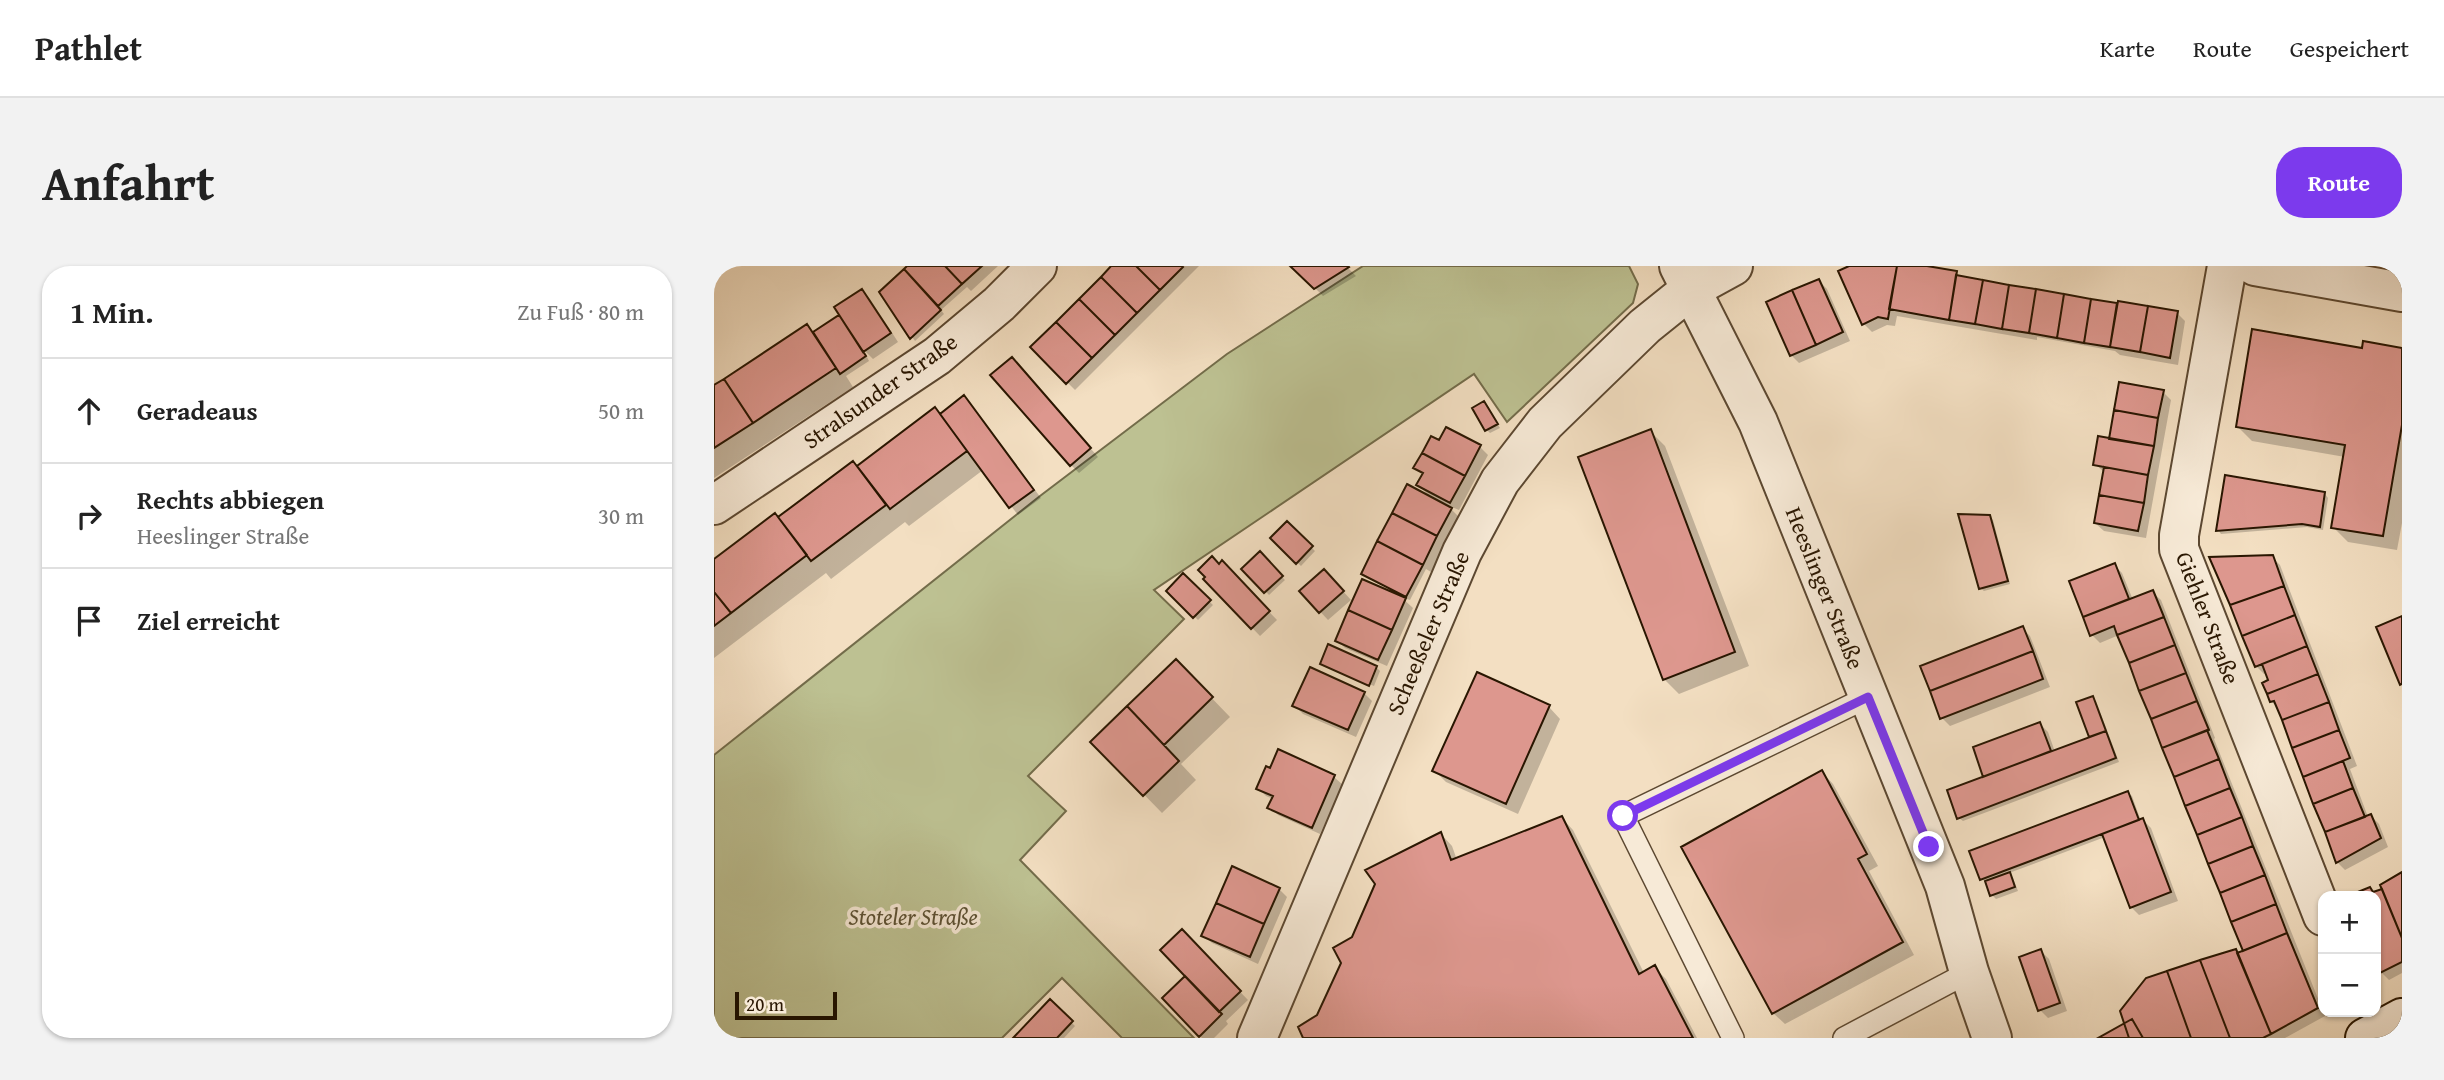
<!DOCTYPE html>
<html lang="de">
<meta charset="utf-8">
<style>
:root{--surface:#fff;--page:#f2f2f2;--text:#222;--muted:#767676;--line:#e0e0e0;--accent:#7c3aed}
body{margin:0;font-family:"Gentium Book Plus",serif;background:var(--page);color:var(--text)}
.controls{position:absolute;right:21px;bottom:21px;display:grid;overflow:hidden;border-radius:14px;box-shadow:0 2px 5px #0004}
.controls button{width:63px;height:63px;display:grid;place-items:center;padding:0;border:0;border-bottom:2px solid var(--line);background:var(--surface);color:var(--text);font:35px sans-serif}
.scale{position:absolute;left:21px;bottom:18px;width:102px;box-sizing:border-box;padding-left:7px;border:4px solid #291601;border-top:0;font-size:19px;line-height:24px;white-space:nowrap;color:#291601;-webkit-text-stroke:5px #f7ead7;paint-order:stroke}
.stop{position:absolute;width:21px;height:21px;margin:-16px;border:5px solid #7c3aed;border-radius:50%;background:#fff}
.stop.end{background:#7c3aed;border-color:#fff;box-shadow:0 2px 7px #0008}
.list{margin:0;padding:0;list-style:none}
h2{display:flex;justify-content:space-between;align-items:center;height:91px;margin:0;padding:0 28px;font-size:30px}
h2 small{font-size:23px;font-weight:400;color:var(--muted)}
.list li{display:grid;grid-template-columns:46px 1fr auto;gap:21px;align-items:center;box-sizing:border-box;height:105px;padding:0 28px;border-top:2px solid var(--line)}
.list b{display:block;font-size:26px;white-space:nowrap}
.list p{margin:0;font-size:23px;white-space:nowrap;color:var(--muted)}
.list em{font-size:23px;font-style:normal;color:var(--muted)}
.icon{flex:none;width:38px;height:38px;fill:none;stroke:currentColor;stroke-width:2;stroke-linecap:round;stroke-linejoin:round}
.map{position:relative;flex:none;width:1688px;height:772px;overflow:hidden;border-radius:28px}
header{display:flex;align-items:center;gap:42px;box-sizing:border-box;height:98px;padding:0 35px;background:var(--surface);border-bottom:2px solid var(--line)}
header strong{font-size:33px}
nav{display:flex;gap:38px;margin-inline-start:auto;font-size:24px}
.intro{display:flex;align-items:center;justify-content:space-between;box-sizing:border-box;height:168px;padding:0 42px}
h1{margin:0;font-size:49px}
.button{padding:18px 32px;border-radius:28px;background:var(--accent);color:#fff;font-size:24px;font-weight:700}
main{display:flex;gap:42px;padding:0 42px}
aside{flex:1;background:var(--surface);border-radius:28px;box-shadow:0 2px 5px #0004}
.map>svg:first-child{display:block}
.green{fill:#bdc192;stroke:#736c4a;stroke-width:2}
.shadow{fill:#0003}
.building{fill:#dd978e;stroke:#291601;stroke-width:2}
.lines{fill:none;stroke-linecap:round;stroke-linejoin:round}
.service-casing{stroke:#5c4831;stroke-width:24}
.minor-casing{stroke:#5c4831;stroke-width:42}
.secondary-casing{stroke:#291601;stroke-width:42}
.service{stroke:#f7ead7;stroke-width:21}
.minor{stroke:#f7ead7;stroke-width:38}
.secondary{stroke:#f7ead7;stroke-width:38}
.tram{stroke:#291601;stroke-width:2}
.route{stroke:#7c3aed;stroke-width:9}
.labels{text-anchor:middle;stroke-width:7;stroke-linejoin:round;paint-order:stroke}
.street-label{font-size:23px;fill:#291601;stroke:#f7ead7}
.park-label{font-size:23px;font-style:italic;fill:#5d5234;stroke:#f7ead7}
</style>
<header>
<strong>Pathlet</strong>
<nav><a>Karte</a><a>Route</a><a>Gespeichert</a></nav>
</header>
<div class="intro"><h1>Anfahrt</h1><a class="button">Route</a></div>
<main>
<aside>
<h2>1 Min.<small>Zu Fuß · 80 m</small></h2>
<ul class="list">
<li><svg class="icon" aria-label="ahead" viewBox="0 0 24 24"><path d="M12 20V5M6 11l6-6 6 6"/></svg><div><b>Geradeaus</b></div><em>50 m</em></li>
<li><svg class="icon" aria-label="right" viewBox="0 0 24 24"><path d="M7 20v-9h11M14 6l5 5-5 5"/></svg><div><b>Rechts abbiegen</b><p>Heeslinger Straße</p></div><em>30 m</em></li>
<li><svg class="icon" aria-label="arrive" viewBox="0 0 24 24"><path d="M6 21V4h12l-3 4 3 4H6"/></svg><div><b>Ziel erreicht</b></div></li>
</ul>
</aside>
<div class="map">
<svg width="1688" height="772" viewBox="0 0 1688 772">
<rect width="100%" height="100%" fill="#f3dfc2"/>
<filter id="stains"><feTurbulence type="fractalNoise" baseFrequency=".00286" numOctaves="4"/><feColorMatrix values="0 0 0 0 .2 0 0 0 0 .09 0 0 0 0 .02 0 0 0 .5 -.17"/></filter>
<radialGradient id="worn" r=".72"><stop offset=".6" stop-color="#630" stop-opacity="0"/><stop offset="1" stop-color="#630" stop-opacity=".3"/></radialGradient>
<path class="green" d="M649,0H915L924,18L919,37L793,156L760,108L440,324L470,353L314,510L352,545L306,594L480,772H408L348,712L288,772H0V489L326,230L513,88Z"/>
<path class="shadow" d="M195,0H284L257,25L253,21L227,44L230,48L201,75L167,26Z
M400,0H485L361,124L318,81Z
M579,0H632L642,10L609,30Z
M1140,0H1202L1242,7L1247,12L1402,39L1405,41L1463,47L1471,55L1464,99L1406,89L1401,85L1323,71V74L1183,50L1181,60L1173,59L1158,66L1150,58Z
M1105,15L1113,23L1136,75L1085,97L1077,89Z
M148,25L156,33L184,76L159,93L149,83L155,95L132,110L139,121L0,212V121L93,60L100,67L125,51L130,57Z
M1650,77L1688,84V257L1683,284L1634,276L1619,261L1631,191L1538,175L1524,161L1649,84Z
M306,101L384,191L365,207L357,199Z
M1449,126L1457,134L1432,272L1390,265L1381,257L1391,207L1381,198L1396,175Z
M258,140L327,232L304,249L269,204L195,260L191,256L117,313L112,307L0,392V296L144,202L220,144L226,150Z
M773,141L786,162L776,167L773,164Z
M936,165L951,180L1035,400L965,428L950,413Z
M726,177L766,181L774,189L745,244L733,239L745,251L717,306L712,303L696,334L687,331L699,342L673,400L631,382L623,374L679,328L680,326L649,308L718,233L704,219L709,210L702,202Z
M1611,228L1614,232L1609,264L1593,261L1507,268L1504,264Z
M1275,250L1279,254L1296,318L1270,325L1266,322Z
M573,258L601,285L587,300L558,272Z
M545,288L571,314L555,329L530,303Z
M1558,291L1566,299L1643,500L1636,503L1654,551L1657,550L1665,558L1674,581L1631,604L1623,596L1565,443L1557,435L1556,416L1553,407L1550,408L1542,400Z
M508,297L563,354L546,370L491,313Z
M1400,299L1408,307L1419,334L1438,326L1447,334L1501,472L1500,473L1611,750L1571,772H1388L1531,686L1405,369L1386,377L1378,369L1357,316Z
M469,310L499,339L484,354L455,325Z
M618,313L637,334L614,354L587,325Z
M1308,362L1316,370L1336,421L1236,460L1228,452L1208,401Z
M462,395L516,451L467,498L482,514L448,547L379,476Z
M608,398L662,401L666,405L660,420Z
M650,427L658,435L642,471L589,448L581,440Z
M1378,432L1382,435L1405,496L1249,555L1245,552L1272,512L1326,458L1334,466L1341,486L1378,472L1364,437Z
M835,441L846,453L804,548L732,516L720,504Z
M565,486L620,511L629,519L606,568L564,549L556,541L559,533L552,530L544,522L557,504Z
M1108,506L1119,518L1164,600L1155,605L1200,689L1071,758L1059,747Z
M1414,527L1418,530L1427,555L1429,554L1437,562L1464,635L1425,649L1417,641L1391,571L1295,607L1299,612L1304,625L1282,633L1278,629L1273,616L1268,613Z
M848,552L859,564L930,707L941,702L952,713L983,772H591L604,750L640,672L727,568L738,580L743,594Z
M1688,608V707L1675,714L1667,706L1662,694V630H1639L1656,623L1660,627L1670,624L1680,611Z
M565,623L573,631L544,698L498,677L489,669Z
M468,666L534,734L512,755L514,758L500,772H488L451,732L474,710Z
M1327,685L1335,693L1353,745L1334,752L1326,744Z
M336,736L361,760L350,772H301Z"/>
<path class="building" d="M193,0H231L248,18L224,40L190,3Z
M231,0H268L248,18Z
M397,0H422L446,24L423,47L387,11Z
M422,0H468L469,1L446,24Z
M576,0H634L635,1L600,23Z
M1135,0H1183L1174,53L1164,51L1148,59L1124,5Z
M1183,0H1213L1243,5L1235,54L1175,43Z
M190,3L227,44L196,73L165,26Z
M1242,9L1269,14L1261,58L1235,54Z
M387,11L423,47L401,69L365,33Z
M1105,13L1129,66L1102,79L1078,24Z
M1269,14L1295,19L1288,63L1261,58Z
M1295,19L1322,23L1315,67L1288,63Z
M148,23L177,67L149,86L120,41Z
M1322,23L1350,28L1343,72L1315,67Z
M1078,24L1102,79L1076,90L1052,36Z
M1350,28L1377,33L1370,77L1343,72Z
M365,33L401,69L378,92L342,56Z
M1377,33L1403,37L1396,81L1370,77Z
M1404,35L1434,40L1426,86L1396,81Z
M1434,40L1464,45L1456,92L1426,86Z
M125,49L152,90L126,108L99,66Z
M342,56L378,92L352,118L316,81Z
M93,58L122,102L39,157L10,113Z
M1538,63L1648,82L1649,75L1688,82V159L1669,270L1617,262L1631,179L1522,161Z
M298,91L377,182L356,200L276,109Z
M10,113L39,157L0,182V119Z
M1405,116L1450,124L1444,152L1400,144Z
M250,129L320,224L295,242L226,148Z
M770,135L784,158L771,165L758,142Z
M221,141L253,185L176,243L143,200Z
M1400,144L1444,152L1440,180L1395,173Z
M732,161L767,179L751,210L708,187L717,170L725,174Z
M937,163L1021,386L949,414L864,191Z
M1384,170L1440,180L1434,209L1379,199Z
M708,187L751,210L736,237L702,219L709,207L699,202Z
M139,195L172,239L97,295L64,251Z
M1390,201L1434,209L1430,237L1385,229Z
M1511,209L1611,226L1606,261L1588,258L1502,265Z
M693,218L738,242L723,270L678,247Z
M1385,229L1430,237L1424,265L1380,257Z
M61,247L93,289L17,347L0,326V293Z
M678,247L723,270L709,299L663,275Z
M1244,248L1276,249L1294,315L1265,323Z
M573,255L599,280L582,298L556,272Z
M663,275L709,299L692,331L647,308Z
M546,285L569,310L550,327L527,303Z
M1559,289L1570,320L1516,339L1495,291Z
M498,290L505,298L508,294L556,345L537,363L489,313L491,311L484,304Z
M1401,297L1415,333L1369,351L1355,315Z
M610,303L630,325L605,347L585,325Z
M469,307L497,334L479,352L452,325Z
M648,313L692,332L678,364L634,344Z
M1570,320L1581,349L1528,370L1516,339Z
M1439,324L1450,351L1403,369L1400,360L1376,370L1369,351Z
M0,326L17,347L0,360Z
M634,344L678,364L664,394L621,375Z
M1581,349L1593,380L1541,401L1528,370Z
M1688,350V418L1686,419L1662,361Z
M1450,351L1461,379L1415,397L1403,369Z
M1309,360L1319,385L1216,425L1206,400Z
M614,378L663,400L655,420L606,398Z
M1461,379L1472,407L1425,425L1415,397Z
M1593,380L1604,408L1553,428L1548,417L1554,414L1548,398Z
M1319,385L1329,413L1226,453L1216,425Z
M462,393L499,431L450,479L413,440Z
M596,401L651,426L634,464L578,440Z
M763,406L836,439L792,538L718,505Z
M1472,407L1483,435L1437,453L1425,425Z
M1604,408L1615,436L1568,454L1560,435L1556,436L1553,428Z
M1379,430L1392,465L1375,471L1362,436Z
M1483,435L1495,464L1448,482L1437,453Z
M1615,436L1625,464L1578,482L1568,454Z
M413,440L465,495L429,530L376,476Z
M1326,456L1337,485L1269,511L1259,481Z
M1493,464L1505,493L1460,511L1448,482Z
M1625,464L1636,492L1589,511L1578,482Z
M1392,465L1402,492L1243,553L1233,524Z
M564,483L621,509L598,562L553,542L559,530L542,523L552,500L556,502Z
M1505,493L1516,522L1471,540L1460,511Z
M1629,495L1639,522L1599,538L1589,511Z
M1108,504L1153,588L1144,593L1189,676L1058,748L967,581Z
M1516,522L1528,551L1483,569L1471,540Z
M1639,522L1651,551L1611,566L1599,538Z
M1414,525L1425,554L1266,614L1255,585Z
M1657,548L1667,572L1622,597L1611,566Z
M848,550L925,708L941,699L979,772H589L584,761L603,749L627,697L619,682L638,671L661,618L651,604L727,566L737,594Z
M1528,551L1539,580L1494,598L1483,569Z
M1429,552L1457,626L1416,642L1388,568Z
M1539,580L1551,609L1506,627L1494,598Z
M518,600L566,622L550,658L502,637Z
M1296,606L1301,621L1276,630L1271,615Z
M1688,606V672L1666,619Z
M1551,609L1562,638L1517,656L1506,627Z
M1656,621L1659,626L1668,623L1688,672V696L1666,707L1662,698V630H1634Z
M502,637L550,658L536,691L487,670Z
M1562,638L1573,667L1529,685L1517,656Z
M468,663L527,725L505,746L446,684Z
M1573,667L1604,742L1557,768L1523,687Z
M1327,683L1346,737L1324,745L1305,691Z
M1522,683L1557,768L1549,772H1516L1486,694Z
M1486,694L1516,772H1477L1453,705Z
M1453,705L1477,772H1415L1406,745L1432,712Z
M471,710L508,748L485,771L448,732Z
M336,733L359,755L343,772H299Z
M1418,753L1429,772H1384Z"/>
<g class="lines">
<g class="service-casing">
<path id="service" d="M1019,772L909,550L1154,431
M1130,772L1255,706"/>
</g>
<g class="minor-casing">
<path id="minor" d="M965,0L1044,156L1231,620L1255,706L1278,772
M1513,0L1465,269V283L1609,650
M1541,0L1688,26
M0,239L223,90L285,38L323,0
M543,772L748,286L786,215L831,157L931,60L977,23L1019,0"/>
</g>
<g class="secondary-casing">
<path id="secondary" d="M1651,772L1688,752"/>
</g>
<use href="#service" class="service"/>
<use href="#minor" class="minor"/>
<use href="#secondary" class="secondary"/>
<path class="tram" d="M1682,772L1688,769"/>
</g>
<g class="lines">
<path class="route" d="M909,550L1154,431L1215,581"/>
</g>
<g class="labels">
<g class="street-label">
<text transform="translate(166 125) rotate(-35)" y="8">Stralsunder Straße</text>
<text transform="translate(1111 322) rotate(68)" y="8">Heeslinger Straße</text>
<text transform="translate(1494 352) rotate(69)" y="8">Giehler Straße</text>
<text transform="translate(714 367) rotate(-67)" y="8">Scheeßeler Straße</text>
</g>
<g class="park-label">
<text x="199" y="659">Stoteler Straße</text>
</g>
</g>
<rect width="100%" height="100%" filter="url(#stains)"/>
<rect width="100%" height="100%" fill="url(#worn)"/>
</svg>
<div class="controls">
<button>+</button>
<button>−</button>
</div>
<div class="scale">20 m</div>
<div class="stop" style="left:909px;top:550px"></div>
<div class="stop end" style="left:1215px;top:581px"></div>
</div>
</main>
